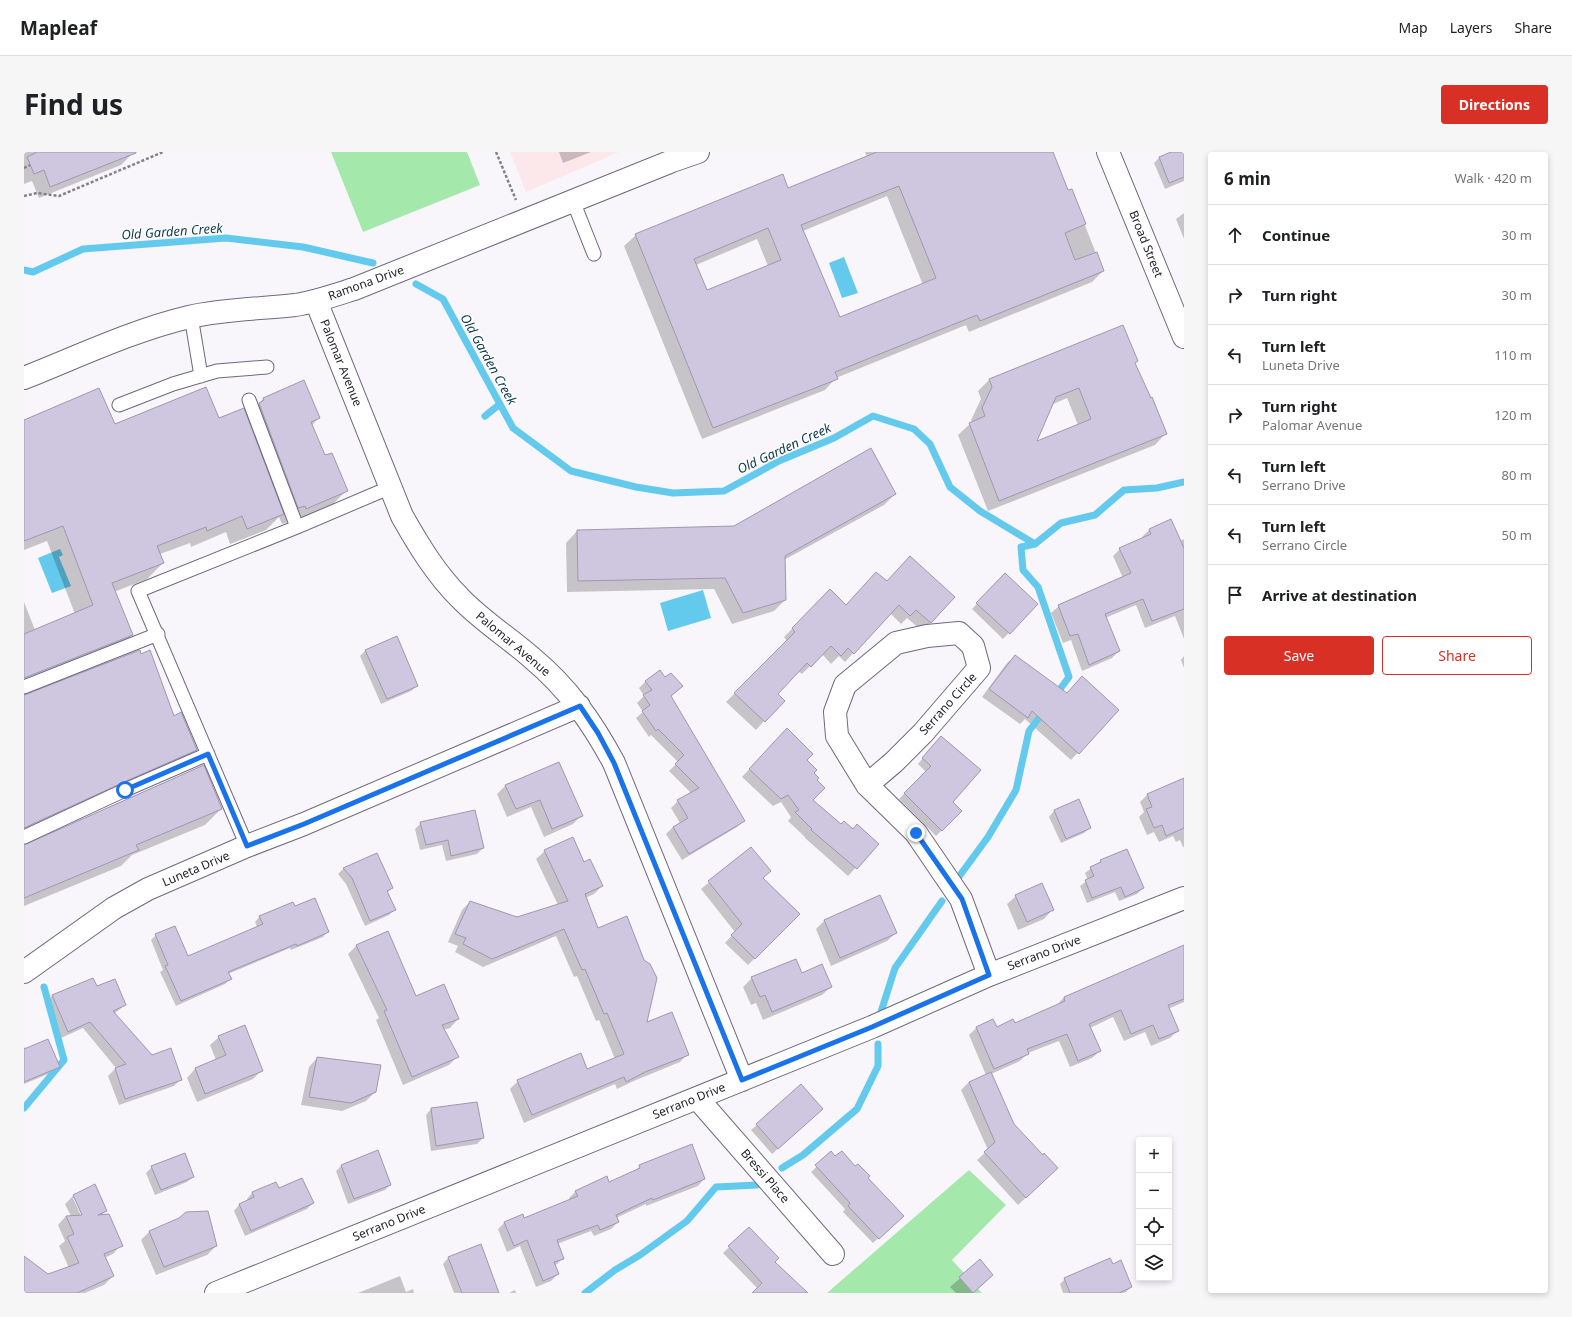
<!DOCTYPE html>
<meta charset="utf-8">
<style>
:root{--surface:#fff;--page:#f6f6f6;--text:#202124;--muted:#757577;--line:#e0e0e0;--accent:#d93025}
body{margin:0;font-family:"Noto Sans",sans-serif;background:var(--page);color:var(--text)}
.controls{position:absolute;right:12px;bottom:12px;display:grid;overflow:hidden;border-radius:4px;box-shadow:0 2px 6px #0003}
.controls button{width:36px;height:36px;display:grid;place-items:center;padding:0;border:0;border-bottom:1px solid var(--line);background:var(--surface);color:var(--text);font:20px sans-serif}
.stop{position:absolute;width:12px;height:12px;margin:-9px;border:3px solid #1a73e8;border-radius:50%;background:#fff}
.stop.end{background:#1a73e8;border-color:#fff;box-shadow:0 1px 4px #0008}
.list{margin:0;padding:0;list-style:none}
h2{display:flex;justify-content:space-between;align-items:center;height:52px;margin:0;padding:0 16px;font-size:17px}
h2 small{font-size:13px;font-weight:400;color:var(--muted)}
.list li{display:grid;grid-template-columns:26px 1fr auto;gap:12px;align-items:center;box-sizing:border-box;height:60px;padding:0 16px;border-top:1px solid var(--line)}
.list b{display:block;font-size:15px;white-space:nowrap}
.list p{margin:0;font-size:13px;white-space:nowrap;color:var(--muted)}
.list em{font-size:13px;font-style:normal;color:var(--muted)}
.actions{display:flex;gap:8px;padding:12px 16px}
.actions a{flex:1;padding:9px 0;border:1px solid var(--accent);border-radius:4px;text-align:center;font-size:14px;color:var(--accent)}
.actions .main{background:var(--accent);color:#fff}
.icon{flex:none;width:22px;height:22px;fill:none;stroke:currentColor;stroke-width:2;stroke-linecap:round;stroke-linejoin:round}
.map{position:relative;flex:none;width:1160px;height:1141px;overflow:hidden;border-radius:4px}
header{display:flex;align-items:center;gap:24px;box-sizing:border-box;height:56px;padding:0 20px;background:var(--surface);border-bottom:1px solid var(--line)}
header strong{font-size:19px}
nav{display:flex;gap:22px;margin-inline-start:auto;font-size:14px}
.intro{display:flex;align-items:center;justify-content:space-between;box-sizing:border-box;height:96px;padding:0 24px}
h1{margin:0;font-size:28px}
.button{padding:10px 18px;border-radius:4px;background:var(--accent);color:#fff;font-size:14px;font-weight:700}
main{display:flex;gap:24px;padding:0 24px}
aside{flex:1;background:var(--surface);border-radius:4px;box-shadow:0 2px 6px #0003}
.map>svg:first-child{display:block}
.commercial{fill:#fce7eb}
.green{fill:#a4e8ab}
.water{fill:#63caed}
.shadow{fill:#0003;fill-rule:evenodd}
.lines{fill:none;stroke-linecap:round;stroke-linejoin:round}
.stream{stroke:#63caed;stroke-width:7}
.building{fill:#cfc6e0;stroke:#a097b0;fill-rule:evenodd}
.lane-casing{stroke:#70687f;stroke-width:15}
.street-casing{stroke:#70687f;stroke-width:24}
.path{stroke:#838188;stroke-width:2.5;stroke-dasharray:3 2;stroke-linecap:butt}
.lane{stroke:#fff;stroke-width:13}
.street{stroke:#fff;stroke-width:22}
.route{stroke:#1a73e8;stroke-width:5}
.labels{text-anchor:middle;stroke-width:3;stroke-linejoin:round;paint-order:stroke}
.street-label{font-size:12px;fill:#201d26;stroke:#fff}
.water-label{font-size:13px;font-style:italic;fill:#0d3c4b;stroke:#fff}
</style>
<header>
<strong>Mapleaf</strong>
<nav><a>Map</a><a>Layers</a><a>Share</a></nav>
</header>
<div class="intro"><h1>Find us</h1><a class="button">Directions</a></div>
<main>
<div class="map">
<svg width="1160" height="1141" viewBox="0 0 1160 1141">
<rect width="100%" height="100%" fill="#f8f6fb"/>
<path class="commercial" d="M486,0H595L502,40Z"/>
<path class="green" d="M307,0H443L456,33L339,80Z
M945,1018L982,1053L928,1108L958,1141H803Z"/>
<path class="water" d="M820,105L834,141L818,146L805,111Z
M36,397L39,403L35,405L47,434L28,441L14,406Z
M679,438L687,466L644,479L636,451Z"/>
<path class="shadow" d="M0,0H107L108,2L97,13L15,46L8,29L0,32Z
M535,0H567L539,11Z
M841,0H1028L1044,40L1047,38L1079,119L1068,130L945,180L942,173L812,226L801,238L678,287L600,94L612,83L764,37L843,5ZM863,44L899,133L815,166L779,79ZM733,87L744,114L682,139L672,113Z
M1145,0H1160V29L1141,37L1130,11L1135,6L1145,2Z
M1160,61V87L1152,67Z
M1110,211L1142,281L1131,293L964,359L934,283L948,270L947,268L957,247L954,239L965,228ZM1043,246L1054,273L1011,290L1027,253Z
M279,230L295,266L287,274L301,304L323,338L306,355L265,372L264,370L258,372L255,365L242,378L206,392L202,380L167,395L166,391L136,402L139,411L123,427L90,440L108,483L92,499L0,535V450L11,478L51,462L23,389L0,398V269L90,274L194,268L222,265L239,247Z
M871,342L860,353L760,408L761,448L750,459L708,472L690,437L543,440L542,391L553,379L710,375Z
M1125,378L1156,389L1160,387V487L1151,464L1121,476L1112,453L1081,466L1095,499L1088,506L1058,519L1047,488L1039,491L1027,461L1035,454L1099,426L1089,404L1096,397L1119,387L1118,385Z
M852,421L907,470L898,479L883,466L877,472L866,461L821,510L815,504L807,512L798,502L778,522L774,519L753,542L740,569L732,578L702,550L763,489L760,485L806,438L822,454Z
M981,422L1012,452L979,487L948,457Z
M341,499L393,534L387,539L357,552L336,504Z
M991,504L1043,542L1094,558L1047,608L1001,567L996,572L958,545L983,511Z
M1160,504V516L1157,508Z
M641,526L658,534L646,545L719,669L713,675L658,708L642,682L649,675L656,671L647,656L654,649L667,641L645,619L654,610L627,583L625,585L612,566L619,560L613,551L620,544L615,536L622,529Z
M0,543L150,565L172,598L156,614L0,684Z
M755,585L782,608L789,621L787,648L817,674L829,677L854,692L824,724L781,686V685L764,669L767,665L757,650L749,654L718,625Z
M911,591L928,650L937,659L912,684L875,647L902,620L894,612Z
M179,614L197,657L181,673L108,703L97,714L0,754V693H4L105,646Z
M1160,627V695H1159L1156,688L1152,690L1149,684L1135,690L1130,680L1123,683L1115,665L1120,660L1116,650L1123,643Z
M482,633L557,664L549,672L520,685L507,655L483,665L473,642Z
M1030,659L1066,676L1060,681L1037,691L1025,665Z
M397,671L459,696L453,702L422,709L418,693L396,698L391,677Z
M727,696L738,726L775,762L724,813L701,791L711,780L677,737Z
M521,699L559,712L578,734L570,742L561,746L574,777L622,871L664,902L656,910L612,928L593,937L591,932L500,971L486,937L494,929L563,918L591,907L575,868L572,869L553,824L550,825L532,784L459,815L431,800L434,794L424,790L438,758L446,750L493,766L534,753L512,707Z
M352,702L368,736L363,741L371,757L365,763L341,774L322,732L314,722L319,717Z
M1077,709L1119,736L1113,742L1095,749L1091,740L1063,751L1056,734L1064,728L1061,721Z
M992,744L1028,758L1020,767L994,778L983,752Z
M270,755L304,779L299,785L267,798L266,796L204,822L206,827L201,832L152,854L136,820L139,818L127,788L132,783L163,806L233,775L231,770L236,764Z
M800,769L872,781L863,789L807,814L792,777Z
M333,793L392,846L434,867L426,876L419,878L433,905L425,913L379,933L352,868L355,866L324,802Z
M1160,794V850L1144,857L1154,878L1146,886L1127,894L1121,880L1100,889L1089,865L1066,876L1076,899L1068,906L1046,915L1035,889L1004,901L996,909L967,922L989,973L1025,1024L994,1053L953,1008L964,998L937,938L945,930L962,923L945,883L952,876L969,868L972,876L990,872L1033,853L1040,845Z
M777,822L807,835L798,843L739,868L732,851L727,853L719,835L728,826Z
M68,827L72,836L101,853L90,862L127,904L157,927L150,934L95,953L84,924L92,916L59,876L37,886L21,851L28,844Z
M195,885L238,918L229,927L173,950L163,926L171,917L192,908L186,893Z
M0,894L1,897L35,915L29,920L0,932Z
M293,906L351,940L342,949L318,959L277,953L285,915Z
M777,934L792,963L748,1002L727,978Z
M407,957L459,986L453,992L407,999L402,963Z
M807,1001L811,1006L842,1026L878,1064L849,1091L819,1060L821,1057L787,1020Z
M317,1014L366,1033L361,1038L324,1052L312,1019Z
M616,1014L680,1027L674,1034L622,1054V1052L592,1066L594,1070L587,1077L570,1084L567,1079L533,1092L539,1106L531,1114L534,1122L527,1129L512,1135L496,1094L483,1100L474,1077L481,1070L500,1067L546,1048L545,1046L552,1039L584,1031L610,1020Z
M128,1015L169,1025L163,1030L131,1043L122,1021Z
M251,1031L254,1037L289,1051L283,1057L221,1084L210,1059L215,1053L224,1049L223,1047L228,1041Z
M50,1043L82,1059L77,1063L97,1093L89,1102L80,1106L89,1124L80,1133L61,1141H0V1105L24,1124L45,1116L35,1094L41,1089L34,1073L42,1064H47L41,1052ZM49,1046H52L61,1067L59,1068Z
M155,1067L192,1094L183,1103L132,1123L117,1088L125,1080Z
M725,1076L750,1110L783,1141H730L734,1137L699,1101Z
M456,1094L474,1141H430L419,1112L424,1106Z
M956,1109L963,1128L948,1141H932L926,1135Z
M1088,1113L1107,1135L1102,1140L1099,1141H1039L1036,1132L1041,1127Z
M376,1124L382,1140L389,1137L390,1141H334Z
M491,1138L492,1141H485Z"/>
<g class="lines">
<path class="stream" d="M0,118L9,120L59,97L202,86L279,95L349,111
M392,132L419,147L489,276L547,319L612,335L649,341L700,339L755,309L810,286L849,264L890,277L906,292L926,335L956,359L1011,392
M461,264L476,252
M1031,544L1045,525L1014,435L999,418L997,395L1011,392L1037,371L1071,363L1100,338L1133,336L1160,330
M934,726L964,685L992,638L1005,579L1020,559
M855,866L871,816L918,749
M0,956L40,908L20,835
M758,1016L779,1003L833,957L854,914V892
M561,1141L591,1118L616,1103L663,1069L692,1035L733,1033"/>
</g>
<path class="building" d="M13,0H112V1L26,35L20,18L10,22L3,5Z
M853,0H1029L1044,38L1048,37L1062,72L1041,81L1051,108L1073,100L1080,119L956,169L953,163L811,220L814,227L689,276L611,82L759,22L764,36ZM875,34L912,126L816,165L777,73ZM744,76L757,108L683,138L670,107Z
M1147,0H1160V25L1145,31L1135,5Z
M1099,173L1114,209L1111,211L1127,246L1128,245L1143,282L975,349L945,271L961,264L958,256L968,235L965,227ZM1055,236L1067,267L1013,289L1032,245Z
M280,228L296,266L287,270L301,303L308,301L324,339L282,357L281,354L274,356L235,251L240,248L239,246Z
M182,235L195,266L220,256L260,362L223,377L218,364L183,379L182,375L133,394L140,411L88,431L109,483L0,526V482L69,453L39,374L0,389V268L75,236L91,272Z
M847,296L872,342L761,404L762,448L719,461L701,426L554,429L553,378L710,374Z
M1147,367L1160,396V457L1128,469L1119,447L1081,462L1096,499L1065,513L1054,482L1046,484L1034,453L1107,421L1095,396L1127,382L1125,377Z
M886,404L931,445L907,471L892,458L886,464L875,453L830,502L824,496L817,504L807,494L787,515L783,511L754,542L761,549L741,570L710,541L771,480L768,476L806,437L822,453L852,420L863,429Z
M981,421L1014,452L986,482L952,451Z
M373,484L394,534L363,547L341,498Z
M116,498L117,502L126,498L150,564L157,560L173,598L98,631L0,676V543Z
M991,503L1043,541L1058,524L1095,558L1055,602L1008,559L1004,566L965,537Z
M636,518L641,525L647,521L659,534L647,544L721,669L665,702L649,675L664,666L653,648L675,636L651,612L660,603L634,577L632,579L618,559L626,553L619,543L628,538L621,529Z
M763,576L789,602L783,608L793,618L790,621L795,626L793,628L801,636L789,648L817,672L820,669L829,677L833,672L855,692L833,717L787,678L788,677L771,660L775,658L764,643L757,647L725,617Z
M917,584L957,618L929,650L938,659L918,679L880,641L907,614L898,606Z
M535,610L559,664L528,677L516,648L492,657L481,633Z
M180,613L198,657L112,693L115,698L0,746V693Z
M1160,626V676L1142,684L1138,673L1130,676L1122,657L1128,655L1123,642Z
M1055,647L1067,676L1042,687L1030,658Z
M451,658L460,696L427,704L424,688L402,693L396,670Z
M549,685L560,710L566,707L579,734L561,742L574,776L603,764L620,808L626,812L633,826L623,870L648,860L665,903L621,920L602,930L600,925L508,963L493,928L557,901L563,917L600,902L583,861L580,862L561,817L558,818L540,777L468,807L439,792L442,786L431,782L446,749L493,765L544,749L520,698Z
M727,695L747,719L739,726L776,762L731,807L707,783L718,772L684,729Z
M1103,697L1120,736L1101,745L1097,735L1068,746L1061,728L1070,724L1066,715L1077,710L1076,708Z
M353,701L369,736L363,739L372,758L346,769L328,726L319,716Z
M1018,731L1030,758L1003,770L991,743Z
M856,743L873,781L816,806L800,768Z
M291,746L305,780L273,794L272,792L204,820L208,827L157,849L141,814L144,813L131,782L151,774L164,804L239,772L235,764L269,750L271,754Z
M364,779L392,844L420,832L435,867L418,873L435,905L388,925L360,859L363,858L332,793Z
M1160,793V847L1144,853L1155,879L1135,887L1129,873L1107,882L1097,858L1065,872L1077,899L1054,909L1043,882L1003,897L1005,902L970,917L952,875L969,867L973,875L989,867L991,871L1041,849L1040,845Z
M772,807L778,821L798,812L808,835L748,860L741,843L736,845L727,825Z
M69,826L73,834L91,827L102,853L89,859L128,903L147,896L158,928L101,947L91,916L102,912L66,870L44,880L28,843Z
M221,873L239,919L181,942L171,916L202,903L194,884Z
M24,887L36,915L0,930V897Z
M293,905L357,913L352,940L327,951L285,945Z
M967,920L990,972L1019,1003L1020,1001L1034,1016L1002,1046L960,1000L971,990L945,930Z
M777,932L799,957L754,997L732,972Z
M453,950L460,986L412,994L407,956Z
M668,992L681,1027L629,1048L628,1046L592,1063L595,1070L576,1078L574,1073L533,1088L540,1107L530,1110L535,1122L519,1129L503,1088L490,1094L480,1070L499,1062L500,1066L554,1044L551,1039L583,1024L585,1030L616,1016L615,1013Z
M354,998L367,1033L330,1047L317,1013Z
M807,999L811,1004L818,999L831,1014L834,1012L846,1024L844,1026L880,1064L855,1087L824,1054L826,1051L791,1013Z
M161,1001L170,1025L137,1038L127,1014Z
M278,1026L290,1051L227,1079L215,1052L230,1045L228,1040L252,1030L255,1036Z
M71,1032L83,1059L74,1063L85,1062L99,1094L80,1102L90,1124L53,1141H0V1104L24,1122L55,1111L43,1085L50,1082L42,1064L58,1063L49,1043Z
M184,1059L193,1094L140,1115L125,1079L155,1066L162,1060Z
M725,1075L755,1106L751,1110L784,1141H728L738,1131L704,1094Z
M457,1092L475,1141H438L424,1105Z
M1086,1106L1089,1112L1097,1108L1108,1135L1095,1141H1046L1040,1126Z
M956,1107L969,1123L949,1141L935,1125Z"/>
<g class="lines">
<g class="lane-casing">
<path id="lane" d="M549,49L570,102
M167,164L177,224
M225,248L273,375
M95,253L149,232L193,219L243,215
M0,535L134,482
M0,685L101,638L184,602
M223,694L114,439L273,375L367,335"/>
</g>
<g class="street-casing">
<path id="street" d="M1084,0L1160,185
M292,149L378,364C395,394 412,422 436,446C458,469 484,485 508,506C544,536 568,570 590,611L718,928
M0,226C53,205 110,178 165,165C200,157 236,157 271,153C291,150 311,143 330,137L648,9L674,0
M935,481L949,494L955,516L899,581L870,610L843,633L813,584L811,560L821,533L872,491L903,484Z
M843,633L892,681L937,747L965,823
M0,820L90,756L124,737L223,694L280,672L555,554
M673,946L809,1102
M192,1141L848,875L965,823L1160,746"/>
</g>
<path class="path" d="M472,0L492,48
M0,16L6,13
M0,44L13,41L35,44L139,0"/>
<use href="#lane" class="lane"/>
<use href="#street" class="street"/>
</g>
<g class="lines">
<path class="route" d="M101,638L184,602L223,694L280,672L556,554L574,581L590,611L718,928L848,875L965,823L938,747L892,681"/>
</g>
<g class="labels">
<g class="street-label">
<text transform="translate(1122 92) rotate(68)" y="4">Broad Street</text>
<text transform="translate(342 131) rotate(-20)" y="4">Ramona Drive</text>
<text transform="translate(317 211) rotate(68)" y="4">Palomar Avenue</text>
<text transform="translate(489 492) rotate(40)" y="4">Palomar Avenue</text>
<text transform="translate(924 552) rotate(-48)" y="4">Serrano Circle</text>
<text transform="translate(172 717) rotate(-23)" y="4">Luneta Drive</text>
<text transform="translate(1020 801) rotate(-21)" y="4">Serrano Drive</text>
<text transform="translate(665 949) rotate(-22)" y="4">Serrano Drive</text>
<text transform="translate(741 1024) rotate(49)" y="4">Bressi Place</text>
<text transform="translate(365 1071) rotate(-22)" y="4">Serrano Drive</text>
</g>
<g class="water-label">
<text transform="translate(148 79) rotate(-4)" y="5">Old Garden Creek</text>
<text transform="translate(465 207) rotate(61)" y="5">Old Garden Creek</text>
<text transform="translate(760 296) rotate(-25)" y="5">Old Garden Creek</text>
</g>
</g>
</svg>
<div class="controls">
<button>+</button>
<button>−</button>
<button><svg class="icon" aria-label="locate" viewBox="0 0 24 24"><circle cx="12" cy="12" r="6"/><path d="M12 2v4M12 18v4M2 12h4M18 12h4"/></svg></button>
<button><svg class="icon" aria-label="layers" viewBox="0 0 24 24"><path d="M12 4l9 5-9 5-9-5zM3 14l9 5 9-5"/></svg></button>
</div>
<div class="stop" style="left:101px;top:638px"></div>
<div class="stop end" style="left:892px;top:681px"></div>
</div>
<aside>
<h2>6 min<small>Walk · 420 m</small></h2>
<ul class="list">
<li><svg class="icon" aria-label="ahead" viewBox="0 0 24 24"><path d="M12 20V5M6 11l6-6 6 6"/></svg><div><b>Continue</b></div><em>30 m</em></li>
<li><svg class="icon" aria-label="right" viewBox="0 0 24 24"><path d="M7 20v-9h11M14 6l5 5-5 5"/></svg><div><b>Turn right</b></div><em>30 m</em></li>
<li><svg class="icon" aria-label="left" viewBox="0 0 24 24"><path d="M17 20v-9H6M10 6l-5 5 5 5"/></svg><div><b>Turn left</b><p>Luneta Drive</p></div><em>110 m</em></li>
<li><svg class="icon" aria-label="right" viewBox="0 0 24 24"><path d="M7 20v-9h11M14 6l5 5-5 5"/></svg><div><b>Turn right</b><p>Palomar Avenue</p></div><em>120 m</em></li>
<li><svg class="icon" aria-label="left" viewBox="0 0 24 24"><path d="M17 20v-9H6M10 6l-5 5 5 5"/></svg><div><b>Turn left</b><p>Serrano Drive</p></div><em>80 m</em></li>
<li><svg class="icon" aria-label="left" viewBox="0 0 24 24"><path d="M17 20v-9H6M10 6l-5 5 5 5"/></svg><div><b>Turn left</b><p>Serrano Circle</p></div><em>50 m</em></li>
<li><svg class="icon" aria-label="arrive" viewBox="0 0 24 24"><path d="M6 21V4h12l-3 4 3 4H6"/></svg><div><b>Arrive at destination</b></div></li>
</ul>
<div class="actions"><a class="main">Save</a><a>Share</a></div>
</aside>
</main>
